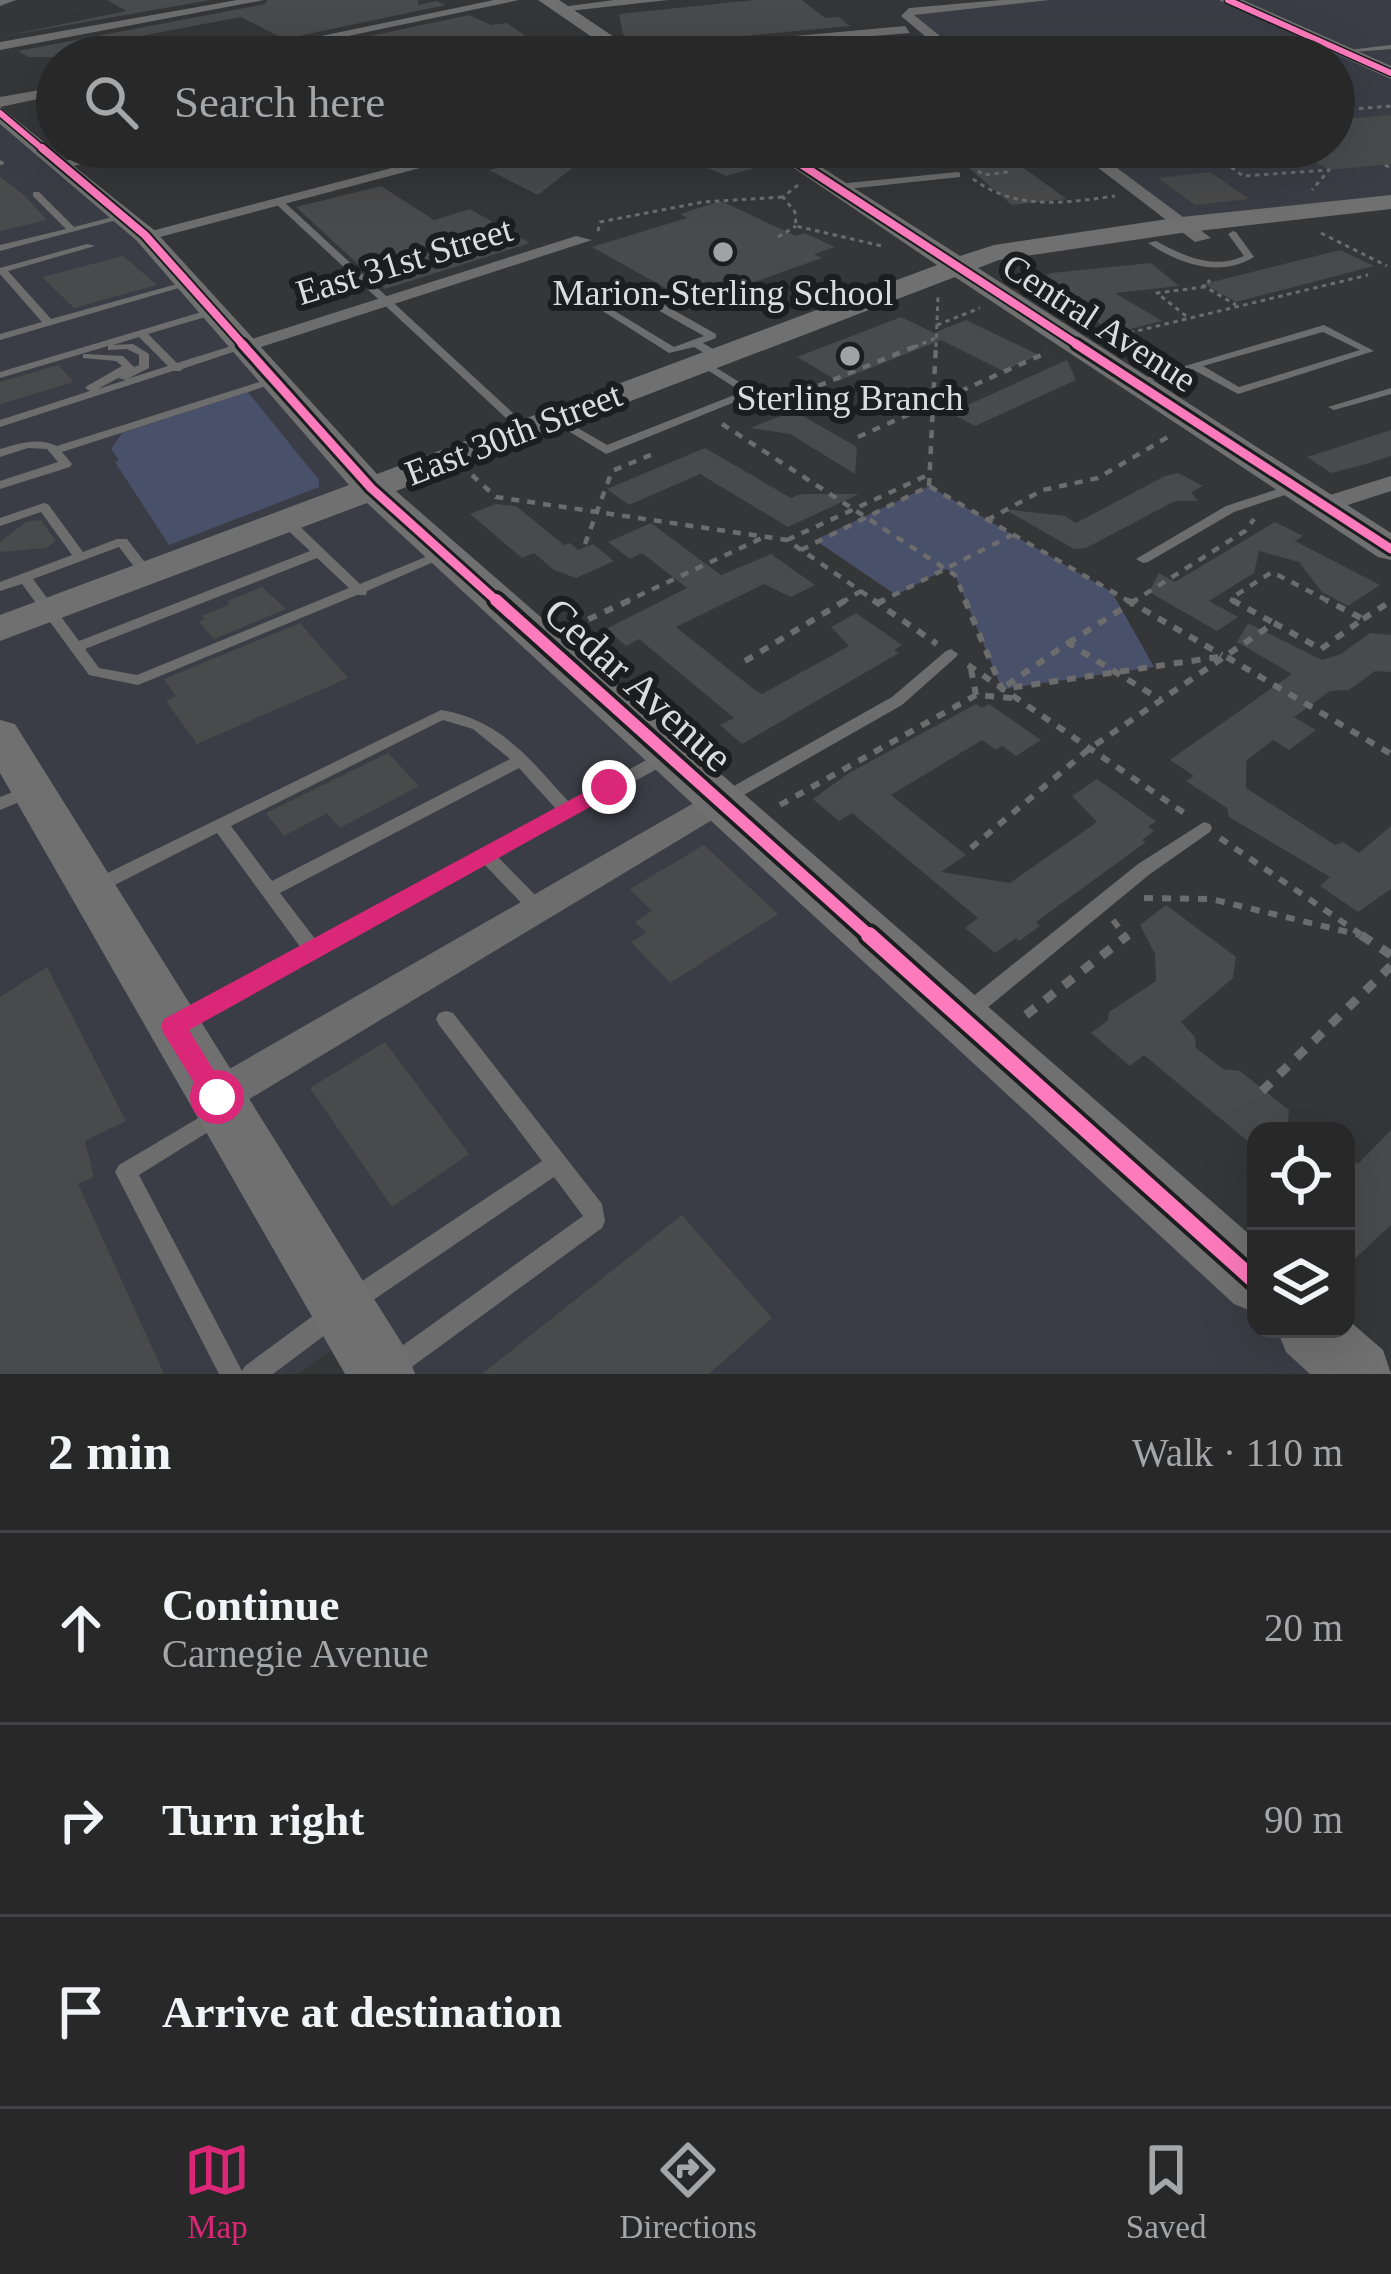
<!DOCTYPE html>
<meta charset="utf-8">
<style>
:root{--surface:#282829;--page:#303031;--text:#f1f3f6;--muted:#a5a6a8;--line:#444446;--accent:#db2777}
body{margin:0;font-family:Georgia,serif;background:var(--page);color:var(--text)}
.controls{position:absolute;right:36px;bottom:36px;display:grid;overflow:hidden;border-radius:24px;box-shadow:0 12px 48px #0002}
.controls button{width:108px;height:108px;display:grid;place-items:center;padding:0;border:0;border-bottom:3px solid var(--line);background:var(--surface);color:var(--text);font:60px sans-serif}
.stop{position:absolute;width:36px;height:36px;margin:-27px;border:9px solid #db2777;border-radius:50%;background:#fff}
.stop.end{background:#db2777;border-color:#fff;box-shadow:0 3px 12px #0008}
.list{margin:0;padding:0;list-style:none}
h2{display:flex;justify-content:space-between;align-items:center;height:156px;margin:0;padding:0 48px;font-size:51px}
h2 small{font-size:39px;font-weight:400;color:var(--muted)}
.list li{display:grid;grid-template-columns:78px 1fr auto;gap:36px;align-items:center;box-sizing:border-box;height:192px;padding:0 48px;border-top:3px solid var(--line)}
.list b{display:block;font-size:45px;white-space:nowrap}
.list p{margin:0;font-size:39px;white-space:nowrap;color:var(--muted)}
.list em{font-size:39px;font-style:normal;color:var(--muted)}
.icon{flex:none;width:66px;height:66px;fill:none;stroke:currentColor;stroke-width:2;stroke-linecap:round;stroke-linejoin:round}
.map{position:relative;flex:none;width:1391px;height:1374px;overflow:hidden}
.search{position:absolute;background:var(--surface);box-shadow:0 12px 48px #0002;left:36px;right:36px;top:36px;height:132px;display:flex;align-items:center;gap:30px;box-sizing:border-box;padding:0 42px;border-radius:66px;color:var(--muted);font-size:45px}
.sheet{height:732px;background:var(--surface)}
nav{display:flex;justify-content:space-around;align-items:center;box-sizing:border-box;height:168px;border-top:3px solid var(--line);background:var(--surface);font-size:33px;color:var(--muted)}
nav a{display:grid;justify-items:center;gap:6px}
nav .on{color:var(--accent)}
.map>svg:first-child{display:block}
.built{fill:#3a3d45}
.green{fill:#495069}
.building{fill:#494a4b}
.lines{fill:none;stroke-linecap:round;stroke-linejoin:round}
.path-far3{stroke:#6c6c6d;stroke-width:3;stroke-dasharray:4.5 4.5;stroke-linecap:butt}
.path-far2{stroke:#6c6c6d;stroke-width:4.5;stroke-dasharray:8 8;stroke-linecap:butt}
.path-far1{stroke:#6c6c6d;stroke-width:6;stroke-dasharray:9 9;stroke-linecap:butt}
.path{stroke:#6c6c6d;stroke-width:9;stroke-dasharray:12 12;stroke-linecap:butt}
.lane{fill:#6d6d6e;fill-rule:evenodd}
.street{fill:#6d6d6e;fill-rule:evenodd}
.secondary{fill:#707071;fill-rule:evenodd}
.cycleway-far4-casing{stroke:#1c1d1e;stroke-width:9}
.cycleway-far3-casing{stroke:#1c1d1e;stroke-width:12}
.cycleway-far2-casing{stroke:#1c1d1e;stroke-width:15}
.cycleway-far1-casing{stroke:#1c1d1e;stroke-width:20}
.cycleway-casing{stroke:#1c1d1e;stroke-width:24}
.cycleway-far4{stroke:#fd7abc;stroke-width:6}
.cycleway-far3{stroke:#fd7abc;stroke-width:8}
.cycleway-far2{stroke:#fd7abc;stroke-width:9}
.cycleway-far1{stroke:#fd7abc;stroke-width:12}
.cycleway{stroke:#fd7abc;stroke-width:16}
.route{fill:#db2777}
.poi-dot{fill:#a1a2a4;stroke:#1c1d1e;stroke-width:4.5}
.labels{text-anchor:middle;stroke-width:12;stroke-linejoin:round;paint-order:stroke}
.far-street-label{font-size:36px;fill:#dbdcde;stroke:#1c1d1e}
.far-poi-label{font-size:36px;fill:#dbdcde;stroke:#1c1d1e}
.street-label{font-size:42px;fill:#dbdcde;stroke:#1c1d1e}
</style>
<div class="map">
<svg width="1391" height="1374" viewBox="0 0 1391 1374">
<rect width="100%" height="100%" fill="#353637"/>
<path class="built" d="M1034,0H1391V202L1181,225L1079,147H1334V57H959L909,12Z
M0,113L145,235L371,488L1256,1282V1329H1309L1359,1374H382L357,1332L298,1374H0Z"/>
<path class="green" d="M248,392L319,480V487L169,545L115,462L119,460L111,449L122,433Z
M929,486L1112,592L1154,667L1002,689L955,575L946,569L896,595L815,540Z"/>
<path class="building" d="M107,0H211L0,37L126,11Z
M268,0H418V5L436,1L446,5L284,39L241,17L130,38L163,57H28L18,51L265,4Z
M754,0H802L825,18L839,17L850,26L636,46L623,34L619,14Z
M469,15L491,25L507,23L534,42L443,55L405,37L315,55L304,50Z
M868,41L888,57H669Z
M1334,107L1356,118L1391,115V164L1329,170L1291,147H1334Z
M544,147L565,148L585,158L538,195L489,170L502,167L492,162Z
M718,147L761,166L726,176L684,157Z
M944,147H994L1067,199L1012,205Z
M1210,172L1249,199L1195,205L1158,178Z
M0,177L24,195L47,220L0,231Z
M381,186L434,220L470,209L530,243L385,289L296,207Z
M721,201L796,236L805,233L835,247L814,254L822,258L788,270L717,295L709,290L685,299L592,247L687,218L680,214Z
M1340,250L1374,266L1236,302L1204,284Z
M123,256L157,285L74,308L42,277Z
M1151,263L1179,286L1115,293L1162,321L1115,333L1067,304L1014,284L1052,273Z
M901,317L934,333L966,320L1039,355L1003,371L941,340L838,381L797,357Z
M1067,360L1076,380L975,426L950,413Z
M58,365L74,382L0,404V382Z
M794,411L857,447L855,474L790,434L750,428Z
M1391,430V456L1366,464L1331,473L1307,457Z
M705,448L791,498L801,494H859L788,527L700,474L629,505L607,489Z
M1178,473L1203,486L1191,492L1198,501H1175L1086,548L1074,549L1004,509L1065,516L1076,523L1165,476Z
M496,504L516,506L564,545L570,543L578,550L593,544L614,561L576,578L554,570L534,553L522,558L470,514Z
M41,520L56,541L46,548L0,552V542L26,522Z
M1275,522L1303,536L1295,541L1380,585L1348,606L1322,592L1299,562L1259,551L1254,573L1209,601L1238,617L1217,631L1149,592L1159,573L1175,582Z
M651,523L721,575L771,554L815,585L791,597L764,584L676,627L756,691L762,694L849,646L831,627L856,613L902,645L894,650L899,653L742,744L720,725L734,718L639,639L626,646L606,629L687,588L642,553L630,559L608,542Z
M262,587L286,609L214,639L199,622L205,619L202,616L230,604L227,601Z
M300,623L348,678L197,744L166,701L176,696L164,679Z
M1248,623L1322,660L1341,654L1370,633L1391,635V672L1375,671L1349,690L1330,691L1294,717L1316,730L1289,750L1273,740L1246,761V788L1335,845L1343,842L1359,853L1391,826V889L1358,912L1320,886L1330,877L1229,817L1227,808L1186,781L1194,776L1170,760L1292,674L1237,642Z
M976,704L982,708L989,704L1041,740L1016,756L1002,746L996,750L982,740L891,795L966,855L941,872L1010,883L1097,822L1072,796L1097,779L1156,821L1148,827L1154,831L1142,840L1146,842L1036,922L1040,926L1019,941L1016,938L995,953L965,928L978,918L852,813L839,821L813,799L849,773Z
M388,753L419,786L340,828L327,813L284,836L266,813Z
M704,845L778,914L670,983L631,942L646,933L635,922L652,911L630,889Z
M1166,905L1236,957L1233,978L1181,1022L1195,1037L1196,1048L1223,1069L1240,1071L1289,1110L1287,1131H1256V1148L1144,1055L1130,1066L1091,1033L1108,1020L1109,1012L1156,981L1155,954L1140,925Z
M47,967L126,1121L85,1141L94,1177L78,1184L164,1374H0V997Z
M385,1042L469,1154L392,1207L310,1088Z
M1391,1130V1225L1346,1267V1155L1358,1164Z
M682,1215L772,1318L709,1374H482Z"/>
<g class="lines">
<path class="path-far3" d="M1341,110L1391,106
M923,147L935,158
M951,147L983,175L1008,172
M965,158L1006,154
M1385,165L1391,168
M1231,167L1243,176L1329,170L1312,190
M973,179C1017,211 1064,203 1115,196
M798,185L783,197L795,212L796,226L882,246
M598,231L600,222L703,202L783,197
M1321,233L1387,266
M778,237L796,226
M1202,285L1236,305
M1186,316L1157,293L1204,287L1210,280
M937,325L980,308
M1112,337L1368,275
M914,347L936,338
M936,347L938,296"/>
<path class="path-far2" d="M759,410L921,344
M722,424L955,575L967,603
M858,437L1048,352
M472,475L496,497L787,540L878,603
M929,486L936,344
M987,520L1043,490L1098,478L1173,434
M787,540L930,474
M585,544L612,471L653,454
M801,550L929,486L1132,603
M623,603L762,538
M841,603L861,591
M878,603L1012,535
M1131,603L1245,531L1254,519
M1237,603L1230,599L1272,572L1332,603"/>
<path class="path-far1" d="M873,600L937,644
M965,600L1002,689L1225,656L1391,754
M1127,600L1222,655
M1232,600L1274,623
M878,603L884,600
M1363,619L1391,601
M1274,623L1321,649L1363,619L1326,600
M572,627L630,600
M1068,643L1136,600
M745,661L846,600
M968,665L1190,817
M971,669L976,695
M1007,685L1068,643L1161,700
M780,805L976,695L1012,698
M1220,838L1366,938
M971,848L1089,749L1274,623
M1144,898L1211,899L1360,935
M1113,920L1127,938"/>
<path class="path" d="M1361,935L1391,955
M1026,1015L1128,935
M1262,1091L1391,966"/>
<path class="lane" d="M1391,45V49L1342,53L1339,51Z
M642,147H652L655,150L651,152Z
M1094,154L1095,156L1091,158L1022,164L1018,162L1022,160Z
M0,160L4,162L3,165H0Z
M957,172L960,173V177L838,190L834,187L838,184Z
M33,192H39L74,227L124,214L128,217L0,251V245L66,229L33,196Z
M275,199H281L527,426V430H519L275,203Z
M1233,231L1236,232L1254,257C1220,278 1179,264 1148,243L1156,241C1184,256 1213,270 1244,256L1228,234Z
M87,244L95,246L8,271L51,319L188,281L196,283L0,340V334L42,322L0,274V268Z
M628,289H636L716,334V338L703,343L721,354V358H713L694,347L669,353L590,303ZM631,295L704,336L674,347L603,304Z
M215,308L220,311L219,313L148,334L177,363L244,342L249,345L248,347L182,369L181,371H173L0,427V420L90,391L85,388L87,386L122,366L116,361L83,358V354L123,356L134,367L139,365V355L127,349L108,350V346L0,378V372ZM139,337L168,366L127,379L149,368V354L133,344L113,345ZM118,378L126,380L98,389Z
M1324,325L1374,351L1238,394L1192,369L1137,385L1131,382ZM1323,332L1360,350L1239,387L1203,366Z
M702,359L757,393L606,454L547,418L549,416H557L607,445L742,392L698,364V360Z
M275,377L279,378V382L62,452L72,464L70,467L0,489V481L58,462L47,449L28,448L0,457V449C20,443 38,437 57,446Z
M1391,388V394L1334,410L1328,407Z
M1296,483L1300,484V490L1234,512L1148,562L1143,563L1136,559L1226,506Z
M44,503L48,504L83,552L117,539H127L154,574L152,577H142L119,547L33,579L79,641L310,551L281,524L280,521L281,518H291L360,584L440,551L445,550L452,554L367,591L366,595H357L143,683L138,685L89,675L22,584L0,591V582L72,555L41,512L0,526V518ZM317,558L349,588L137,675L99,668L85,649Z
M951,649L958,654L956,657L902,705L728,804H716L714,800L716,796L892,697L946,651Z
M441,710C502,720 530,760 569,802L663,751H675L677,755L675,759L498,857L542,902L545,907L542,912L536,914L530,912L484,864L188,1028L181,1030L174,1028L171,1022L174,1016L301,948L217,833L99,893L93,895L87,893L84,888L87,883ZM443,720L473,729L510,759L272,881L231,826ZM519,768L556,809L316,940L280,893Z
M30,785L36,787L38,791L36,795L0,810V797Z
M1204,822L1210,824L1212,828L1210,832L1150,874L975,1018L968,1020L961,1018L958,1012L961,1006L1138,864Z
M446,1011L453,1013L602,1204L605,1221L602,1228L402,1374H370L374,1366L583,1216L554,1177L360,1309L352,1312L344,1309L341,1301L344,1293L542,1161L439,1025L436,1019L439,1013Z
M217,1107L224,1110L227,1116L224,1122L139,1175L242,1371L245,1366L325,1307L333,1303L341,1307L345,1315L341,1323L273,1374H219L115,1172L119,1165Z"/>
<path class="street" d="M0,0H16L0,6Z
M237,0H264L0,50V42Z
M494,0H519L248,57H220Z
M614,0H668L560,12L554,8Z
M1001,0H1049L914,15L966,57H950L901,16L909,8Z
M905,26L910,33L626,56L619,52Z
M606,36L611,43L548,57H522Z
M57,87V95L0,107V97Z
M114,147H142L63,169L55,164Z
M472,147H499L145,241L136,235Z
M1071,147H1089L1211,238L1195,242Z
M576,236L592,240L252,350H236L233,345Z
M1391,476V491L1323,513L1310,505L1314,500Z
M720,788L732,792L736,800L732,808L231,1110L217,1115L203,1110L197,1097L203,1084Z"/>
<path class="secondary" d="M538,0H559L644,57H621Z
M1219,0H1243L1391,66V79Z
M0,107L154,230L377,474L937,265L763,147H790L960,256L994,245L1181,217L1391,195V209L1181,233L999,260L978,268L1391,533V560L1378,557L955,277L396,491L1256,1240V1313L1234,1304L367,503L0,641V615L349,485L136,240L0,124Z
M0,720L15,724L406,1350L415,1374H345L0,773Z
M1346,1318L1383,1350L1391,1374H1310L1286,1352L1277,1329H1346Z"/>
<g class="cycleway-far4-casing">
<path id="cycleway-far4" d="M1228,0L1391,73
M0,113L45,151
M774,147L780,151"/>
</g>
<g class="cycleway-far3-casing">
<path id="cycleway-far3" d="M42,148L145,235L245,347
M776,148L1081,347"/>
</g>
<g class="cycleway-far2-casing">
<path id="cycleway-far2" d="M242,344L371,488L499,603
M1076,344L1391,549"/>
</g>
<g class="cycleway-far1-casing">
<path id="cycleway-far1" d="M496,600L872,938"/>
</g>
<g class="cycleway-casing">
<path id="cycleway" d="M869,935L1256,1282"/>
</g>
<use href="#cycleway-far4" class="cycleway-far4"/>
<use href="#cycleway-far3" class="cycleway-far3"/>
<use href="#cycleway-far2" class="cycleway-far2"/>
<use href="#cycleway-far1" class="cycleway-far1"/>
<use href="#cycleway" class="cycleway"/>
</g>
<path class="route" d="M609,779L617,781V792L189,1030L230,1097L226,1105L217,1108L208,1105L164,1034L161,1026L164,1019Z"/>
<g class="poi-dot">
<circle cx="723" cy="252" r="12"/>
<circle cx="850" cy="356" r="12"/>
</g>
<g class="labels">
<g class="far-street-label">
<text transform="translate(404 260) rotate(-17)" y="13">East 31st Street</text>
<text transform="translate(1100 322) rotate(33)" y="13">Central Avenue</text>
<text transform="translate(513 433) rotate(-21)" y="13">East 30th Street</text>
</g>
<g class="far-poi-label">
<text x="723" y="305">Marion-Sterling School</text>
<text x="850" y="410">Sterling Branch</text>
</g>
<g class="street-label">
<text transform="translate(639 684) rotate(42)" y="15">Cedar Avenue</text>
</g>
</g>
</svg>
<div class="controls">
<button><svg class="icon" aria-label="locate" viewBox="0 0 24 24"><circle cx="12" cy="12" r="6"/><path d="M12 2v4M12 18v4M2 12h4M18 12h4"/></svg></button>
<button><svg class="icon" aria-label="layers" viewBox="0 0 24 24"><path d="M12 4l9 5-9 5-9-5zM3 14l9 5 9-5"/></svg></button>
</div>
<div class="stop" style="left:217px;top:1097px"></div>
<div class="stop end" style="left:609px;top:787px"></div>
<div class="search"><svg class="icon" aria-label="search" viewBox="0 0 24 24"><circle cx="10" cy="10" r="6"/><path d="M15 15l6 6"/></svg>Search here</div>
</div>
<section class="sheet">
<h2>2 min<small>Walk · 110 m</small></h2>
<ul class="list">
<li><svg class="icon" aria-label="ahead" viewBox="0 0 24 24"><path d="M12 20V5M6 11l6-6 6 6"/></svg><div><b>Continue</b><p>Carnegie Avenue</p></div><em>20 m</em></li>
<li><svg class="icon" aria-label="right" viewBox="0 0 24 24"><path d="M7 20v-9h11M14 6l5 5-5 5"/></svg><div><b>Turn right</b></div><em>90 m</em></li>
<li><svg class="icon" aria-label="arrive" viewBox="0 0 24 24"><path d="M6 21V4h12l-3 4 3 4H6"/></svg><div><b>Arrive at destination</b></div></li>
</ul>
</section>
<nav>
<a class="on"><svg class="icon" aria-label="map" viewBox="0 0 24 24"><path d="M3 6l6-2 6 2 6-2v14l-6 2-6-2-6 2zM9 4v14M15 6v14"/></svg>Map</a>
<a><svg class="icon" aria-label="directions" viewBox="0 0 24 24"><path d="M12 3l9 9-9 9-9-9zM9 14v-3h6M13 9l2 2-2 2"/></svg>Directions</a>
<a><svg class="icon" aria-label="saved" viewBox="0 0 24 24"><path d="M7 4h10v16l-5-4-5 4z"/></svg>Saved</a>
</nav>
